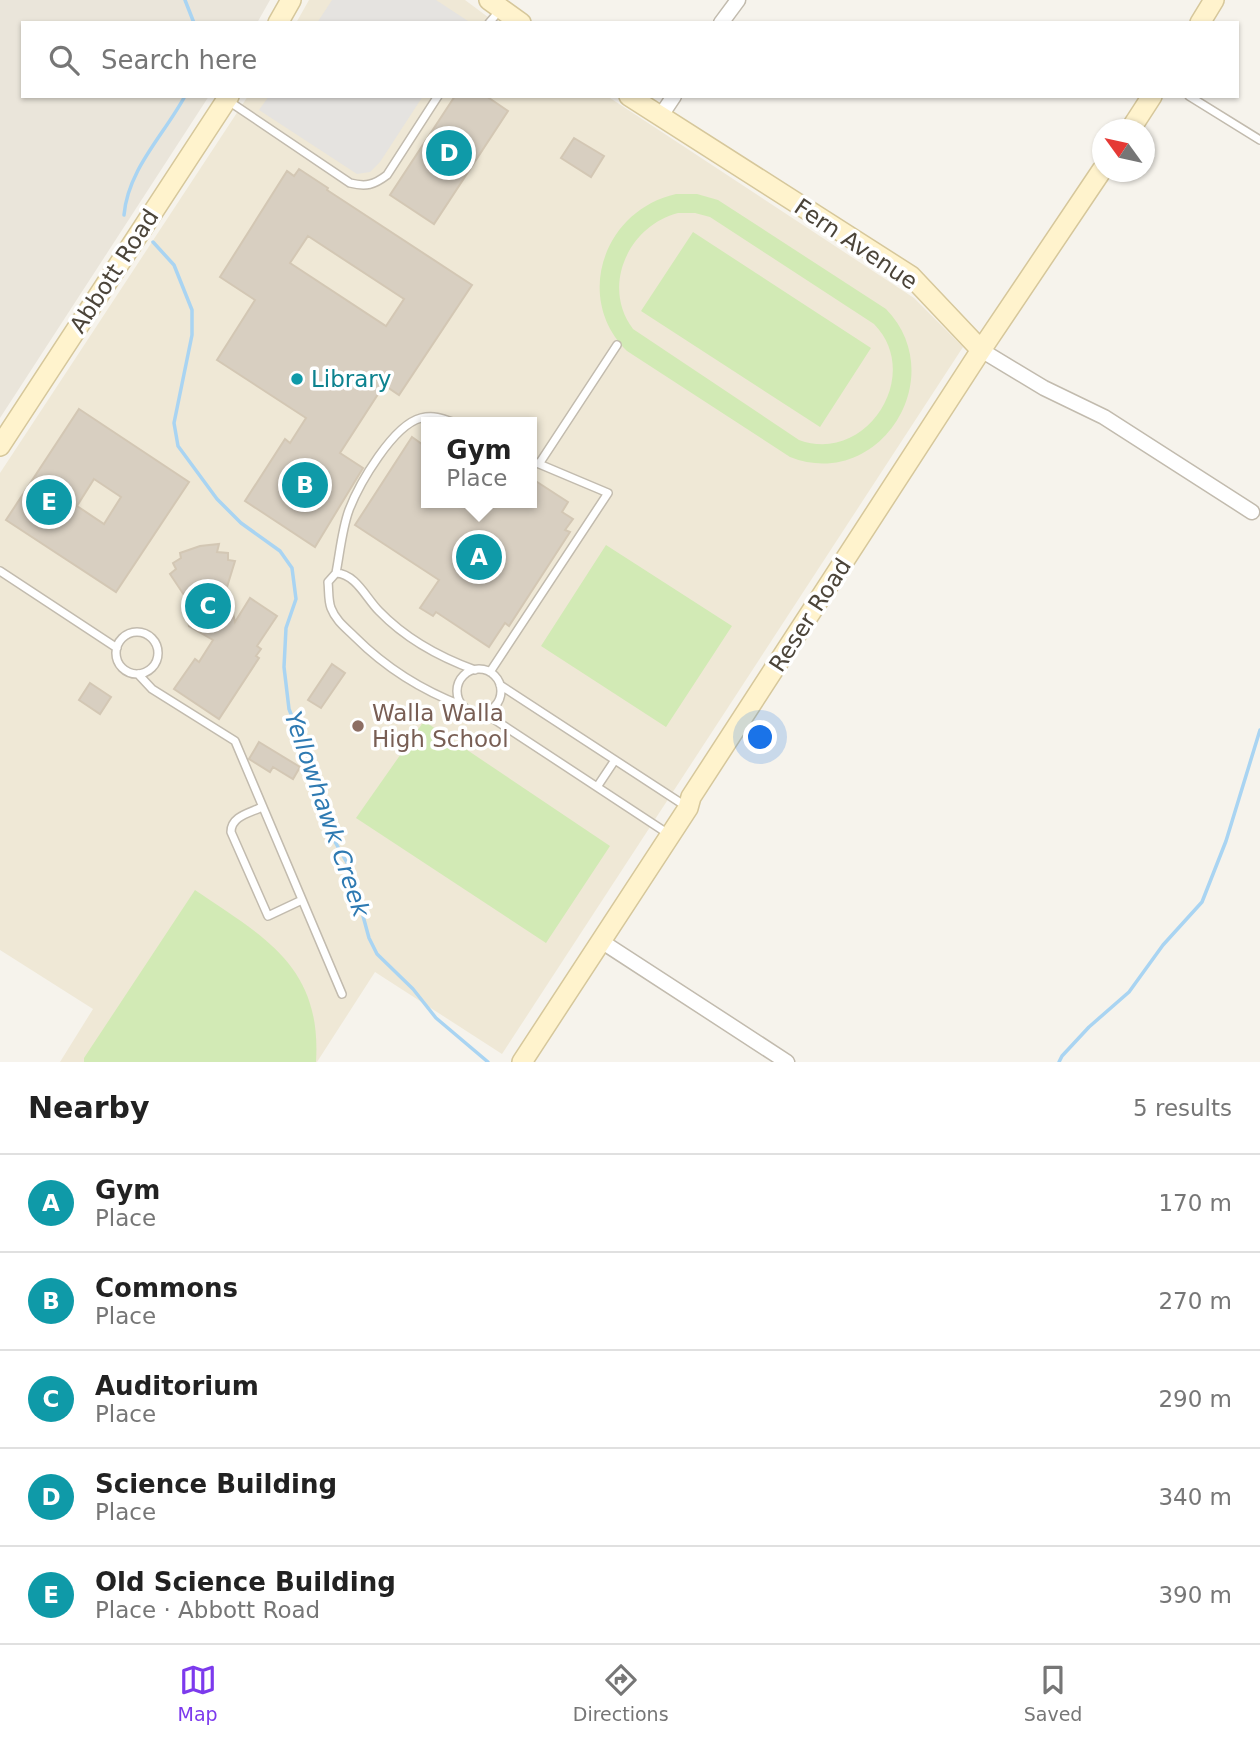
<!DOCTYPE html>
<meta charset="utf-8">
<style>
:root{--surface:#fff;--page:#f6f6f6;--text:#222;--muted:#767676;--line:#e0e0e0;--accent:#7c3aed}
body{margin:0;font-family:"DejaVu Sans",sans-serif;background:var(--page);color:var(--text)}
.compass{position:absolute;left:1092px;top:119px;width:63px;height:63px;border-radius:50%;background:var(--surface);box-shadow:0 2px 5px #0004;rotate:303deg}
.you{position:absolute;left:761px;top:738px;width:24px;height:24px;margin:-18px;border:5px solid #fff;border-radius:50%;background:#1a73e8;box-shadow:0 0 0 10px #1a73e833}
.badge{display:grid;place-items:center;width:46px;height:46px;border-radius:50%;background:var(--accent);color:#fff;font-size:23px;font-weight:700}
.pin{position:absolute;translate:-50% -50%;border:4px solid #fff;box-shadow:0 2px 7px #0006}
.popup{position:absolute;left:421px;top:417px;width:116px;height:91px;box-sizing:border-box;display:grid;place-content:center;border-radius:0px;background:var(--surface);filter:drop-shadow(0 2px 5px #0005);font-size:23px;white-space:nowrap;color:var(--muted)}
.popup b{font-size:26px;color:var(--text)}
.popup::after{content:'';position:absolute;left:50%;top:100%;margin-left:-14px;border:14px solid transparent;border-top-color:var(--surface)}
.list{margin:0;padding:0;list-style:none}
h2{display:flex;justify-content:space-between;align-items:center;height:91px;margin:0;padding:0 28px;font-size:30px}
h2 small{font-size:23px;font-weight:400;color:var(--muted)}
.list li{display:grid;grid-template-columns:46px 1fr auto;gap:21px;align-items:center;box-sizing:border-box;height:98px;padding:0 28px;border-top:2px solid var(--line)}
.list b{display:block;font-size:26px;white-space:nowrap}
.list p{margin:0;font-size:23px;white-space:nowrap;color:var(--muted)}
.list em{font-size:23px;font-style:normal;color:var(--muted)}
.icon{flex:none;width:38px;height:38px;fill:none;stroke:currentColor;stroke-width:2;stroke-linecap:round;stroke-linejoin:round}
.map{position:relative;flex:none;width:1260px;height:1062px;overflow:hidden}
.search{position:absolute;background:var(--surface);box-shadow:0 2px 5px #0004;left:21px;right:21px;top:21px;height:77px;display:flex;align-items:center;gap:18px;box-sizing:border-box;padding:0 24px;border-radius:0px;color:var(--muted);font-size:26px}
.sheet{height:581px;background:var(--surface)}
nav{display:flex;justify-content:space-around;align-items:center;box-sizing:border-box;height:98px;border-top:2px solid var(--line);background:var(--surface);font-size:19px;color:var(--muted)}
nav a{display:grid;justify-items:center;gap:4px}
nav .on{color:var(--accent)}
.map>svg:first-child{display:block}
.residential{fill:#eae5da}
.education{fill:#efe8d6;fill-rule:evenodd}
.green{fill:#d2eab5;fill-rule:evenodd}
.parking{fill:#e5e3e0}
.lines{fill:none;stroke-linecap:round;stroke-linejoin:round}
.stream{stroke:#a9d4f2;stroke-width:3.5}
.building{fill:#d8cfc1;stroke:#d3c7b4;stroke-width:2;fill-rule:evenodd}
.lane-casing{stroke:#c2bbae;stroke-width:10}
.street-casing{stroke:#c2bbae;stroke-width:17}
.secondary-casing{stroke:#d6c79b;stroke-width:22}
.lane{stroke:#fff;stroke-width:7}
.street{stroke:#fff;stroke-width:14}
.secondary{stroke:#fff3cd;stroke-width:19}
.culture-dot{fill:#0f9aa8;stroke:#fff;stroke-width:2.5}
.education-dot{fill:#8d6e63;stroke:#fff;stroke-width:2.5}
.labels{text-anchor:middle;stroke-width:7;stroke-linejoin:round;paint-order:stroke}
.street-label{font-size:23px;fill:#4b4439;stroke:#fff}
.culture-label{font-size:23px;fill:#0d838f;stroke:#fff;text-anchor:start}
.education-label{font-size:23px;fill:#785e54;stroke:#fff;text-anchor:start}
.water-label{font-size:24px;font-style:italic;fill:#2e7ab2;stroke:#fff}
</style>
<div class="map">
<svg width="1260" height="1062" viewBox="0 0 1260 1062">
<rect width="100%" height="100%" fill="#f6f3ec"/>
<path class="residential" d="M0,0H270L257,23H23V96H209L0,418Z"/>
<path class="education" d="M309,0H465L496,23H296Z
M248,96H607L914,298L963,347L502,1054L375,972L317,1062H60L93,1009L0,950V473ZM426,422H532V503H426Z"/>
<path class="green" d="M676,194H697L718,200L886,309C952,377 879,492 790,457L627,351C573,298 604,210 676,194ZM678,213H695L710,217L874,324C924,375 866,465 799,440L633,329C601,287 628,226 678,213Z
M693,232L871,348L820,427L641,311Z
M606,545L732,626L666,727L541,646Z
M424,721L610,846L546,943L356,818Z
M195,890C264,937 322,966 316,1062H84V1058Z"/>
<path class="parking" d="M332,0H436L471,23H317Z
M269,96H423L380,162L370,172L357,174L259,110Z"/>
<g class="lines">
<path class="stream" d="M185,0L194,23
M124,215C128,169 164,135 185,96
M153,242L174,265L192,310V335L174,423L178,446L217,499L241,523L280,551L292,568L296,599L286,628L284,667L289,709L326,804L334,840L350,868L369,938L377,954L413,989L436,1018L488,1062
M1059,1062L1062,1056L1089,1027L1129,992L1163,945L1202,902L1226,841L1260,730"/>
</g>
<path class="building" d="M455,96H486L508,111L434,224L390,195Z
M574,138L604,156L591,177L561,158Z
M299,169L328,188L327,190L472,285L399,395L384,385L340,453L363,468L315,547L245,501L285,439L290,443L306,418L217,360L255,300L220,277L287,171L294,176ZM308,236L404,299L386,326L290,263Z
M79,409L189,482L116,592L6,520ZM94,479L121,497L104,524L77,506Z
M412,437L426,447V503H531V478L568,502L562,512L573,519L565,530L570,532L509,626L505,623L489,647L436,612L433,616L420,608L439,580L355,525Z
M219,544L217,552L228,553V560L235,561L227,587L235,622L250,598L277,616L257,646L261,649L256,656L259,658L219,719L174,689L195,659L199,662L213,640L189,626L184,595L170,574L176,569L173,563L181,558L180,553L200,546Z
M332,664L345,673L321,708L308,700Z
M90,683L111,697L100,714L79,700Z
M259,742L300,767L293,779L273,767L270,772L249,759Z"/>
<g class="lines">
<g class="lane-casing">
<path id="lane" d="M489,23L500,10
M1189,96L1260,140
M227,100L350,183C366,187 374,185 387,175L438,96
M539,464L617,345
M0,571L117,648
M336,573C340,552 342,529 349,510C359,484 393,425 421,418C433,415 442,418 452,422
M116 653a21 21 0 1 1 42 0a21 21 0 1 1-42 0Z
M457 691a22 22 0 1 1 44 0a22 22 0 1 1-44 0Z
M490,672L608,493L532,461
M138,674L152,689L235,741L342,994
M500,685L687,807
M463,706C421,690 387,669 355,637C346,628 336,621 331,608C328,600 329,590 328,582L336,573C356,574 366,598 379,611C406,639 439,657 475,670
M483,712L670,835
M597,787L615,760
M262,807C250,813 231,816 231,832L268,916L302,900"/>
</g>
<g class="street-casing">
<path id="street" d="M721,23L738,0
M660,117L674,96
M981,350L1044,388L1104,417L1252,512
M601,941L787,1062"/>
</g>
<g class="secondary-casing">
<path id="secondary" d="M489,0L521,23
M278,23L291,0
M1200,23L1214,0
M629,96L911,276L981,350
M1130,130L1152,96
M0,446L229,96
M522,1062L688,808L691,797L981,350L1102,170"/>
</g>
<use href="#lane" class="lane"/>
<use href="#street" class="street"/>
<use href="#secondary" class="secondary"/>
</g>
<circle class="culture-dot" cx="297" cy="379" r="7"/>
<circle class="education-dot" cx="358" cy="726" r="7"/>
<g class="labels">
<g class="street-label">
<text transform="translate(856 244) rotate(34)" y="8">Fern Avenue</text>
<text transform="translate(114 271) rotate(-57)" y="8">Abbott Road</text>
<text transform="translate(810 615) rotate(-57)" y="8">Reser Road</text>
</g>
<g class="culture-label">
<text x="311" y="387">Library</text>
</g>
<g class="education-label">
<text x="372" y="721">Walla Walla<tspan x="372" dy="26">High School</tspan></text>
</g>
<g class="water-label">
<text transform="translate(327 814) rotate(71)" y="8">Yellowhawk Creek</text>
</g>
</g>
</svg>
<svg class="compass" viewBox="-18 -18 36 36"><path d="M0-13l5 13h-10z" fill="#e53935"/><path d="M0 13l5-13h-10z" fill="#767676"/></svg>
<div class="you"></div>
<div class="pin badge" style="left:479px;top:557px;background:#0f9aa8">A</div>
<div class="popup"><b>Gym</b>Place</div>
<div class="pin badge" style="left:305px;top:485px;background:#0f9aa8">B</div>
<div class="pin badge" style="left:208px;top:606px;background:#0f9aa8">C</div>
<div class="pin badge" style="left:449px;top:153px;background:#0f9aa8">D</div>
<div class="pin badge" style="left:49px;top:502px;background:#0f9aa8">E</div>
<div class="search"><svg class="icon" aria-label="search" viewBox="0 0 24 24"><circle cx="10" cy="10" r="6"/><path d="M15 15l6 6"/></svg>Search here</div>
</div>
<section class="sheet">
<h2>Nearby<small>5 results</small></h2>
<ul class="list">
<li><span class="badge" style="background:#0f9aa8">A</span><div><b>Gym</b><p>Place</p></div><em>170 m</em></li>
<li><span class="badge" style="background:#0f9aa8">B</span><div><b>Commons</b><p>Place</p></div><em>270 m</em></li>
<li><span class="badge" style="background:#0f9aa8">C</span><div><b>Auditorium</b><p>Place</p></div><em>290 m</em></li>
<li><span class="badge" style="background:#0f9aa8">D</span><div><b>Science Building</b><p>Place</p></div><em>340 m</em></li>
<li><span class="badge" style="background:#0f9aa8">E</span><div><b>Old Science Building</b><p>Place · Abbott Road</p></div><em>390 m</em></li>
</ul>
</section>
<nav>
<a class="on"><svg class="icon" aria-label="map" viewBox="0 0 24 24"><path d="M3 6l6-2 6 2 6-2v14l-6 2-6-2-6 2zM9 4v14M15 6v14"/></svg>Map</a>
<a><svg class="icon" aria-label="directions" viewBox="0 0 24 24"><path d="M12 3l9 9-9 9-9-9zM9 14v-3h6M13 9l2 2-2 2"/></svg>Directions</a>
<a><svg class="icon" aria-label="saved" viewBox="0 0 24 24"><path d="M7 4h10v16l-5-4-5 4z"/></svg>Saved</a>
</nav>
